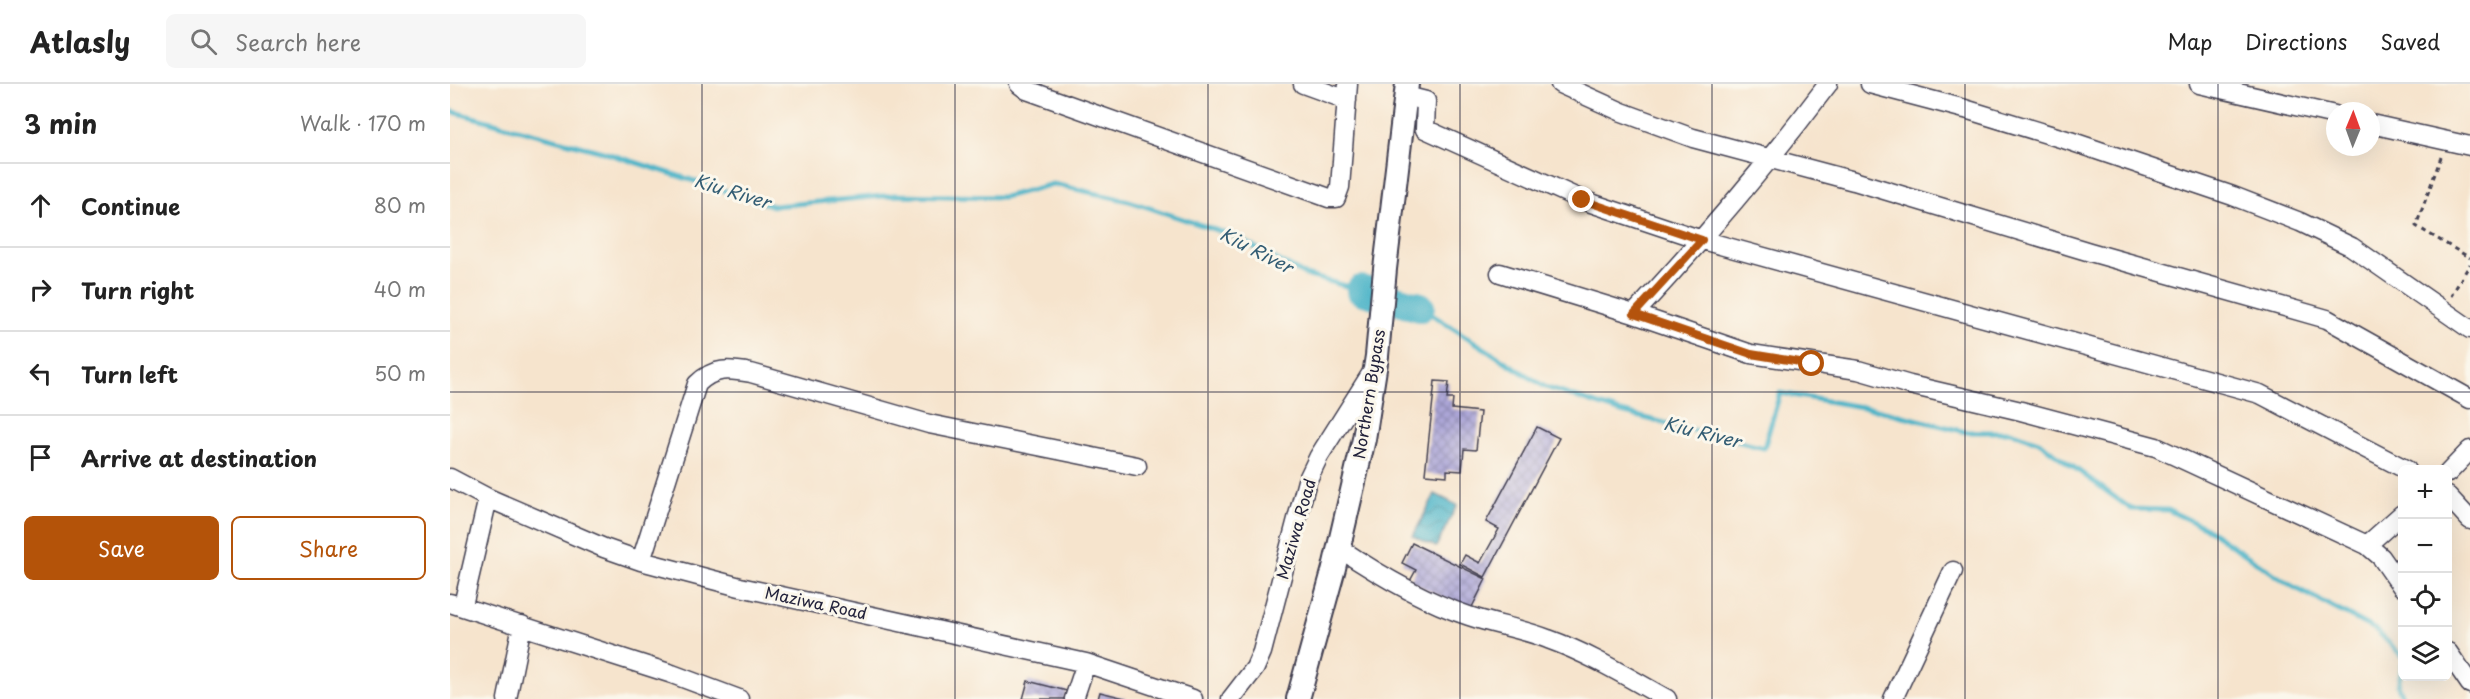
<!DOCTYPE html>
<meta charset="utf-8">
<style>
:root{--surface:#fff;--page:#f6f6f6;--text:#222;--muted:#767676;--line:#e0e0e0;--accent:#b45309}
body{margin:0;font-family:"Playpen Sans",sans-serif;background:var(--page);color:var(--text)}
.controls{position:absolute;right:18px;bottom:18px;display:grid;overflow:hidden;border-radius:9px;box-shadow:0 6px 24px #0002}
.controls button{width:54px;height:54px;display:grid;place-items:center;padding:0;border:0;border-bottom:2px solid var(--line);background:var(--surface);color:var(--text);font:30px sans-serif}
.compass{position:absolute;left:1876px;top:18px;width:54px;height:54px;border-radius:50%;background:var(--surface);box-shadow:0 6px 24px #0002;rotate:1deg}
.stop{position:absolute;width:18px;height:18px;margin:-14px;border:4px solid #b45309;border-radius:50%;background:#fff}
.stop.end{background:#b45309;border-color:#fff;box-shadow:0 2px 6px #0008}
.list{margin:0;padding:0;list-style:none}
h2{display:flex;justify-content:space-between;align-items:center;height:78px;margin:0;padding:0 24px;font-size:26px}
h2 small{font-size:20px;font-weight:400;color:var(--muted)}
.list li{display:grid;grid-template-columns:39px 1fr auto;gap:18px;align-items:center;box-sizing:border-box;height:84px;padding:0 24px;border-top:2px solid var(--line)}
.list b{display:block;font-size:22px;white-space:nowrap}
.list em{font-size:20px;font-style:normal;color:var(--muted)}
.actions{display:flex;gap:12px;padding:18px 24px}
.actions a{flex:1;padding:14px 0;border:2px solid var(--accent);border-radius:9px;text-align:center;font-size:21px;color:var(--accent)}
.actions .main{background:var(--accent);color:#fff}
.icon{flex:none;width:33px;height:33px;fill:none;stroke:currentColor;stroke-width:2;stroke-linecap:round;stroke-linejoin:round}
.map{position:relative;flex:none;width:2020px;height:615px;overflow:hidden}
header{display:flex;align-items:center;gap:36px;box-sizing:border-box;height:84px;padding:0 30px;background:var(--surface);border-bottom:2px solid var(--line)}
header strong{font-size:28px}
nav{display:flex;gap:33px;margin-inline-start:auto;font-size:21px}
.search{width:420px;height:54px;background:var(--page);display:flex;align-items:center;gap:15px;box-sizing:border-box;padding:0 21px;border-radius:9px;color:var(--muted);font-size:22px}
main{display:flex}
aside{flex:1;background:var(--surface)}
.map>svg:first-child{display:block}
.water{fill:url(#water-waves);stroke:#366a81;stroke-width:1.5}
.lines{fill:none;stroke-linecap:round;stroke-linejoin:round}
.stream{stroke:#49b3c7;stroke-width:5}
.river{stroke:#49b3c7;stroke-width:30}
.building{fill:url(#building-cross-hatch)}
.minor-casing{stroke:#423f51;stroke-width:21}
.major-casing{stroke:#423f51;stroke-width:26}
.path{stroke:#423f51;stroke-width:3;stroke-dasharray:4.5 4.5;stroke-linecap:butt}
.minor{stroke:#fff;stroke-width:18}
.major{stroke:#fff;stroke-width:22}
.route{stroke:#b45309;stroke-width:8}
.grid{fill:none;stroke:#22223b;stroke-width:1.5;stroke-opacity:0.55}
.labels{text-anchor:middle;stroke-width:6;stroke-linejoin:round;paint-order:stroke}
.street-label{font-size:16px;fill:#22223b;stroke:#fbf7ec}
.water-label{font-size:18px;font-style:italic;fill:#325c73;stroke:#fbf7ec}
</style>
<header>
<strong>Atlasly</strong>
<div class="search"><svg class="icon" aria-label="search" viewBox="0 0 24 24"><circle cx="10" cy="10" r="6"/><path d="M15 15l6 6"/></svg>Search here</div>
<nav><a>Map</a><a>Directions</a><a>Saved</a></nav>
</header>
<main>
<aside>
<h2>3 min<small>Walk · 170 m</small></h2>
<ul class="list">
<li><svg class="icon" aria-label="ahead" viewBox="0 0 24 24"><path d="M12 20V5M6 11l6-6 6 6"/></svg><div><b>Continue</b></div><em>80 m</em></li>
<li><svg class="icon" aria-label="right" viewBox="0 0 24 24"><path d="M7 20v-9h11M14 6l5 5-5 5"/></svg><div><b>Turn right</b></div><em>40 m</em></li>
<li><svg class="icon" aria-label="left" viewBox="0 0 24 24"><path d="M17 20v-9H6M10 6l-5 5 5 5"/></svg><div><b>Turn left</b></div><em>50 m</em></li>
<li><svg class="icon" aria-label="arrive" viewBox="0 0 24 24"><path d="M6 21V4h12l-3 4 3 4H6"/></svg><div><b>Arrive at destination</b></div></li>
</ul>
<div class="actions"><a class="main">Save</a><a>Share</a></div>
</aside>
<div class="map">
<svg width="2020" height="615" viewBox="0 0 2020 615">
<defs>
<pattern id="water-waves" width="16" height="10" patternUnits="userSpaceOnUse" patternTransform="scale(1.5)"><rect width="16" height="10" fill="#49b3c7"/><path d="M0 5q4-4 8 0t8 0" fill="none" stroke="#3c91a3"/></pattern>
<pattern id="building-cross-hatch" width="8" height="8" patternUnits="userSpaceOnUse" patternTransform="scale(1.5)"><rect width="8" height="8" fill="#aca6d7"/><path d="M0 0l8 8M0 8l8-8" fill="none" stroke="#8c87b0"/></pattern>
</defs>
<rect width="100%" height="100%" fill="#fbf7ec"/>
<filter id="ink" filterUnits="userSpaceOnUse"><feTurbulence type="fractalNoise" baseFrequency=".0167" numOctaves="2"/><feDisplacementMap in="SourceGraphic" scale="12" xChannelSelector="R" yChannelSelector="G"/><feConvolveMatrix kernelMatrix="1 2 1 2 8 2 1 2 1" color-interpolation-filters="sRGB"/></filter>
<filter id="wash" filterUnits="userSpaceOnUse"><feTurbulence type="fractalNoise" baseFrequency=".008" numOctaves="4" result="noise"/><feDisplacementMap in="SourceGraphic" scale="24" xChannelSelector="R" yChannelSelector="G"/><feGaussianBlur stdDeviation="1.35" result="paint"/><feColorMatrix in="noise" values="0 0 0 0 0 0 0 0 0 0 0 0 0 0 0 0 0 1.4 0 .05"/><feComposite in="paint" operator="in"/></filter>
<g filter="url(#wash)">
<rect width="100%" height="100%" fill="#f6e4cd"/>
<path class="water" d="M985,410L1007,421L986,463L963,452Z"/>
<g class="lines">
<path class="stream" d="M0,27L153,68L323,122L444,111L554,113L603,100L679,117L784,152L855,191L911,206
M970,223L1095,303L1171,328L1314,364L1330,309L1429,326L1516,348H1560L1589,358L1681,425L1718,426L1756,444L1842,502L1926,546L1952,572
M1952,582L1948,602L1953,615"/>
<path class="river" d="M911,206L970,223"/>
</g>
<g id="blocks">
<path class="building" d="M985,297L999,298L997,315H1003L1002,325L1030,328L1026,366L1014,365L1012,387L997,386V392L975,390Z
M1087,343L1109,354L1035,493L1010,480L1015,471L1030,479L1049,445L1036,438Z
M962,459L1036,495L1020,527L960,497L966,486L952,479Z
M578,597L617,607L614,615H573Z
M650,608L675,614V615H648Z"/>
</g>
</g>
<g filter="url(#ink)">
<use href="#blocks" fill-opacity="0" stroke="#423f51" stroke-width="1.5"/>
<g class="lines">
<g class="minor-casing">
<path id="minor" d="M569,0L577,6L879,114H886L890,103L898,0
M853,0L897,16
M1110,0L1172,28L1243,54L1404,97L1640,168L1877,235L2020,315
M1420,0L1515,25L1620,57L1783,112L1850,138L1902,163L2020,245
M1749,0L1885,31
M956,12L976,17L975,45L1132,116L1252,156L1810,310L1957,386
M1921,40L2020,62
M1050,189L1184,230L1301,270L1408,286L1460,301L1571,327L1706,363L1917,461L1931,473L1952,503
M1184,230C1253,156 1317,81 1378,0
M1998,389L2020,366
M0,394L38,414L154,464L191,477L290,503L636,579L743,615
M1998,412L2020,436
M1917,461L1952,430
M889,464C929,491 973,517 1019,532C1045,541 1073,545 1098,555C1140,570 1179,594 1217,615
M191,477L247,300C264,283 279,285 301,289L479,340L687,382
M0,519L222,590L289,615
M13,521L38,414
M1998,568L2020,600
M57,615L72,541
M624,615L636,579
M781,615L805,584L812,568L857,397L869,372L924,285
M1443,615L1503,487"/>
</g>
<g class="major-casing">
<path id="major" d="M848,615L884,484L914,355L927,272L935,185L957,0"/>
</g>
<path class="path" d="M1991,73L1966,142L2020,174
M2001,212L2020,180"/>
<use href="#minor" class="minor"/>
<use href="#major" class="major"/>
</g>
</g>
<g class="lines" filter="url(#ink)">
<path class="route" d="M1132,116L1252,156L1184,230L1301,270L1362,280"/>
</g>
<path class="grid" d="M252,0V615M505,0V615M758,0V615M1010,0V615M1262,0V615M1515,0V615M1768,0V615M0,308H2020"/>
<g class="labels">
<g class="street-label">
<text transform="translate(919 310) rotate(-81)" y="6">Northern Bypass</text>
<text transform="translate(846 445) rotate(-74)" y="6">Maziwa Road</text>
<text transform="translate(366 519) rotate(12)" y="6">Maziwa Road</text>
</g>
<g class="water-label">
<text transform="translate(282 108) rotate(17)" y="6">Kiu River</text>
<text transform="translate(806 167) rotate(27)" y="6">Kiu River</text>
<text transform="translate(1252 349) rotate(14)" y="6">Kiu River</text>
</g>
</g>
</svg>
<div class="controls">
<button>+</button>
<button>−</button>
<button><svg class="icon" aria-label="locate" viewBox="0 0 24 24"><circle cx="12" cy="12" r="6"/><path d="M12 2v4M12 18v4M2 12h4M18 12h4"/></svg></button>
<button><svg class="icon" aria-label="layers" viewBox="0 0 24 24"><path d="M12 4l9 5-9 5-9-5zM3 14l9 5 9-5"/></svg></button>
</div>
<svg class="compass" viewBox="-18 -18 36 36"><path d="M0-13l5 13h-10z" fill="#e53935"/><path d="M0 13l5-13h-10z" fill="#767676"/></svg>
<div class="stop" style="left:1362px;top:280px"></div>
<div class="stop end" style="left:1132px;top:116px"></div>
</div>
</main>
